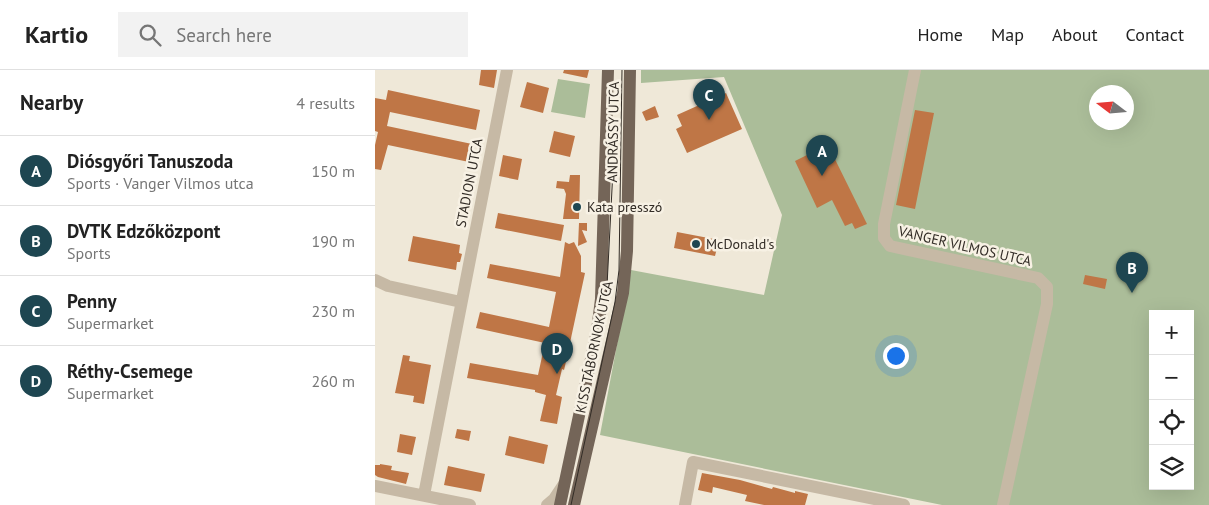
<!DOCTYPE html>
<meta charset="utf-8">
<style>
:root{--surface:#fff;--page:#f2f2f2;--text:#222;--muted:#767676;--line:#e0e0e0;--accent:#1e4651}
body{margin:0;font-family:"PT Sans",sans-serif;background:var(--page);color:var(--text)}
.controls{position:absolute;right:15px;bottom:15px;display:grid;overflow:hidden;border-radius:0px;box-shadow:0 5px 20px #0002}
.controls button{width:45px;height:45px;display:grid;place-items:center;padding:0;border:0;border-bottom:1px solid var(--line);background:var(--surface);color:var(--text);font:25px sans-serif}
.compass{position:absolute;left:714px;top:15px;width:45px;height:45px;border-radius:50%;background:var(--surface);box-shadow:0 5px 20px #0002;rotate:286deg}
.you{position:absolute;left:520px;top:285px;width:18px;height:18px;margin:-12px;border:4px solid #fff;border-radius:50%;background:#1a73e8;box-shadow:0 0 0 8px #1a73e833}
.badge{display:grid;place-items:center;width:32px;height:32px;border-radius:50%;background:var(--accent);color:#fff;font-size:16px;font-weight:700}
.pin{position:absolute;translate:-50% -41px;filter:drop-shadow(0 1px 2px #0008)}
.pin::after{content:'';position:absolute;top:26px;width:18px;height:15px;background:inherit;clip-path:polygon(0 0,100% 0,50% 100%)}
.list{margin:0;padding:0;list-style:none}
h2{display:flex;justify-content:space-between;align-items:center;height:65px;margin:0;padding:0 20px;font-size:21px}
h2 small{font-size:16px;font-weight:400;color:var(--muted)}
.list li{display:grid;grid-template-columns:32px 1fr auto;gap:15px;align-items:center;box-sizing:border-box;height:70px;padding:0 20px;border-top:1px solid var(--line)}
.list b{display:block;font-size:19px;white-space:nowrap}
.list p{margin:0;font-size:16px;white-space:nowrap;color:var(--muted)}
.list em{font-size:16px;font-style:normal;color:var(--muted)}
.icon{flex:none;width:28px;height:28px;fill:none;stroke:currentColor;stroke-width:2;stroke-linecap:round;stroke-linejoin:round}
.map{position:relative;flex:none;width:834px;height:435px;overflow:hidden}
header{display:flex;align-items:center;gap:30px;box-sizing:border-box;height:70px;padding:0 25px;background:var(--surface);border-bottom:1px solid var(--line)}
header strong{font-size:24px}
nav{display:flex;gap:28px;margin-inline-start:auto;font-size:18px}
.search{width:350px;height:45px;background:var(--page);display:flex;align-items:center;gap:12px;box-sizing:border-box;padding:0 18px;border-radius:0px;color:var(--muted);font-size:19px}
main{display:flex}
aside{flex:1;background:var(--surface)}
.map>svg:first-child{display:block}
.green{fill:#abbd99;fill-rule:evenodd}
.building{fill:#bf7646}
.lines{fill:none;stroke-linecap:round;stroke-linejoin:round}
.minor{stroke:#c6b9a5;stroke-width:12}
.major{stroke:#746558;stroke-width:12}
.tram{stroke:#322c26;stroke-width:1}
.poi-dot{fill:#1e4651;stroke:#f7f1e4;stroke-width:2}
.labels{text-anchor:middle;stroke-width:5;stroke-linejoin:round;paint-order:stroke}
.street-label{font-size:14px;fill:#322c26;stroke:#f7f1e4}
.poi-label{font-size:14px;fill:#322c26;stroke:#f7f1e4;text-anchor:start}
</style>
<header>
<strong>Kartio</strong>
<div class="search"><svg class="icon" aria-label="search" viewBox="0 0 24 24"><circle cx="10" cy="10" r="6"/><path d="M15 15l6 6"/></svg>Search here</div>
<nav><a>Home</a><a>Map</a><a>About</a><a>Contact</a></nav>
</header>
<main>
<aside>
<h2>Nearby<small>4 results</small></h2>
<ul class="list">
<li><span class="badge">A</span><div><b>Diósgyőri Tanuszoda</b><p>Sports · Vanger Vilmos utca</p></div><em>150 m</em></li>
<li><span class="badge">B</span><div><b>DVTK Edzőközpont</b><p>Sports</p></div><em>190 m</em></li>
<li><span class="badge">C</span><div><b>Penny</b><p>Supermarket</p></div><em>230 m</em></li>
<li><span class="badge">D</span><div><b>Réthy-Csemege</b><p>Supermarket</p></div><em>260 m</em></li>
</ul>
</aside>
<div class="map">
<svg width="834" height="435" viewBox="0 0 834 435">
<rect width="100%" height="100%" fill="#efe8d8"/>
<path class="green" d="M266,0H834V435H567L225,365L256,200L389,225L407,145L349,7L266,13ZM722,22H752V52H722ZM778,244H815V416H778Z
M183,9L215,14L210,48L176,42Z"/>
<path class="building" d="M106,0H122L119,18L104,15Z
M189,0H214L212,8L188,3Z
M152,12L174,18L168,43L145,37Z
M13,20L105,40L101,60L15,42L12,56L97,74L94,92L13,75L6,100L0,99V75L3,62L0,61V28L11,30Z
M351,23L367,59L312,83L301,59L307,56L302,45Z
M280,36L284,47L271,51L267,42Z
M540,40L559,43L540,139L521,135Z
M179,61L200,66L195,87L174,82Z
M449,67L492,154L480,159L477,153L470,156L457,130L442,138L420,91L440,81L435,73Z
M128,85L147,89L143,110L124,106Z
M195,105H205L204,149H188L191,124L189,119L181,118L182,111L194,112Z
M123,143L189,155L186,171L120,158Z
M204,153H212V161L207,160L212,172L203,176Z
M302,162L344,170L340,186L299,178Z
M38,166L85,175L84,183L87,184L85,192H82L81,200L33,191Z
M190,172L194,174L199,172L206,186V202L210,203L190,296L189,300L187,299L181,325L187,327L182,354L165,351L171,325L160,322V320L92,308L95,293L163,305L170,273L101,258L105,242L174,257L181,222L112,208L115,194L185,207Z
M710,205L732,209L730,219L708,214Z
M28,285L35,286L34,291L56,295L49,334L38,332L39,326L20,323Z
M82,359L96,361L94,371L80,368Z
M25,364L41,367L37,385L22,382Z
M134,366L173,375L169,394L130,385Z
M5,394L17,396L16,400L34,403L31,414L3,407L0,405V395H5Z
M73,396L110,404L106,422L69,415Z
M327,403L365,410L397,419L398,417L420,423V421L433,424L430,435H389L370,431L372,425L338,417L337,423L323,420Z"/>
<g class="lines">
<path class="minor" d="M540,0L509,154V168L515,176L663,208L672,217V234L628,435
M0,210L13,216L86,232
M0,416L95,435
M49,425L132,0
M172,435L179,429L189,414
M310,435L318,392L529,435"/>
<path class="major" d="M185,435L222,261L226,229L233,0
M199,435L248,223L252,181L255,0"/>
<path class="tram" d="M230,255L239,80
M196,435L240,232L244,200L247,0"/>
</g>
<g class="poi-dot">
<circle cx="202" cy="137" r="5"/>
<circle cx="321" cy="174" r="5"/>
</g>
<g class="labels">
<g class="street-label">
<text transform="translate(238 62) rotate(-89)" y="5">ANDRÁSSY UTCA</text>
<text transform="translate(94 113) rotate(-79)" y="5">STADION UTCA</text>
<text transform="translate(590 176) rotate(13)" y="5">VANGER VILMOS UTCA</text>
<text transform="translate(219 277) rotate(-78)" y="5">KISS TÁBORNOK UTCA</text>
</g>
<g class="poi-label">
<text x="212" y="142">Kata presszó</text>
<text x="331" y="179">McDonald's</text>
</g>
</g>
</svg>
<div class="controls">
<button>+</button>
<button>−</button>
<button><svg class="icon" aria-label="locate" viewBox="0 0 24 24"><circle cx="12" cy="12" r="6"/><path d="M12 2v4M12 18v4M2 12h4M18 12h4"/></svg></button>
<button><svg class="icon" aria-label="layers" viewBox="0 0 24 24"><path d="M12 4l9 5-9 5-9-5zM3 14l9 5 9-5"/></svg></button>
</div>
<svg class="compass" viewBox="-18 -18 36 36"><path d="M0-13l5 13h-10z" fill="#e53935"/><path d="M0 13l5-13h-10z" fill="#767676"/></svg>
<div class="you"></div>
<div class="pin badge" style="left:447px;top:106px">A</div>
<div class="pin badge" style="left:757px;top:223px">B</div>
<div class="pin badge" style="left:334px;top:50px">C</div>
<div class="pin badge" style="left:182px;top:304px">D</div>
</div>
</main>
